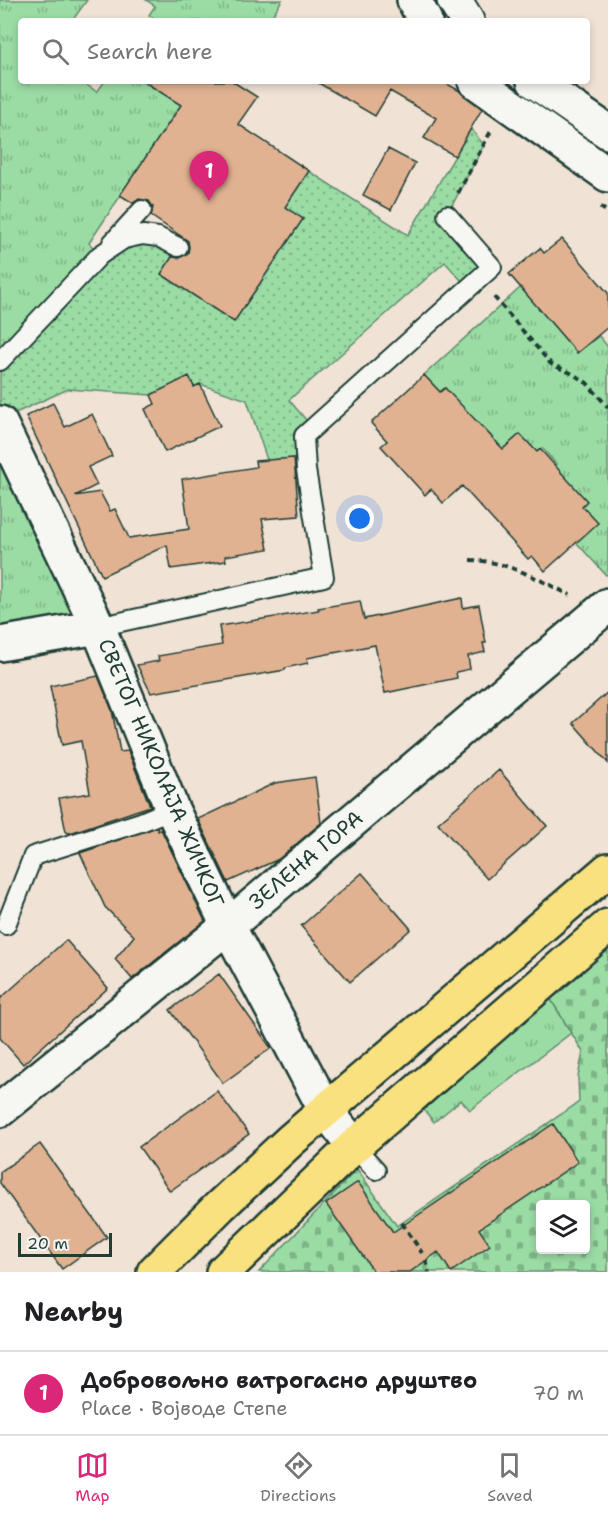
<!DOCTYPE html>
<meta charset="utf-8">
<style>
:root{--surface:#fff;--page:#f6f6f6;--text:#202124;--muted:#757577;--line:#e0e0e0;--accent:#db2777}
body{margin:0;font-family:"Shantell Sans",sans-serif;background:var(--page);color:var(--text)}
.controls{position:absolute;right:18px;bottom:18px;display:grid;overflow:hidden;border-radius:6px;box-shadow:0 3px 9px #0003}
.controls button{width:54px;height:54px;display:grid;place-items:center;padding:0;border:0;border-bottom:2px solid var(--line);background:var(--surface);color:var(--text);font:30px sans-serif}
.scale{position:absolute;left:18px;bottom:15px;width:94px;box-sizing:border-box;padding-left:6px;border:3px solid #1f3d34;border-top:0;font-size:16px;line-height:21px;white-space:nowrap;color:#1f3d34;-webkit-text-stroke:4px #f6f6f2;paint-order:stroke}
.you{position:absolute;left:360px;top:519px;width:21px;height:21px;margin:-15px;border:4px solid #fff;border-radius:50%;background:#1a73e8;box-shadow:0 0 0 9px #1a73e833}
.badge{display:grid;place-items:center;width:39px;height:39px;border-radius:50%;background:var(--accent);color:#fff;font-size:20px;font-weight:700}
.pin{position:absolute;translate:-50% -50px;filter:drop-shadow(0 2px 3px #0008)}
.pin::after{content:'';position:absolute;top:32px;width:21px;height:18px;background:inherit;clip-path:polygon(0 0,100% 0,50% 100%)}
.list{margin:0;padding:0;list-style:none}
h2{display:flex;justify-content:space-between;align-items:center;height:78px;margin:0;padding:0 24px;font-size:26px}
h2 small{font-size:20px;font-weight:400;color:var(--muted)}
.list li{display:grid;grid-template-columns:39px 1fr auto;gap:18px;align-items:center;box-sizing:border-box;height:84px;padding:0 24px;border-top:2px solid var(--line)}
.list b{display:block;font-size:22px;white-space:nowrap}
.list p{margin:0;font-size:20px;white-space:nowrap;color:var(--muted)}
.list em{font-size:20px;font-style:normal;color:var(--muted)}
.icon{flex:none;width:33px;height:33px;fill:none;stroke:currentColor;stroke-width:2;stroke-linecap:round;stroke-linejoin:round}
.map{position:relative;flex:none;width:608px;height:1272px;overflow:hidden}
.search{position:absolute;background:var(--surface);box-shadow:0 3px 9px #0003;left:18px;right:18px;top:18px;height:66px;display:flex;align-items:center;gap:15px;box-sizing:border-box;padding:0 21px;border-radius:6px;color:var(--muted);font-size:22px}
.sheet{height:162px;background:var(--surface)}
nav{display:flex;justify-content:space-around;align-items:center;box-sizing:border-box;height:84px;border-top:2px solid var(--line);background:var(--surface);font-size:16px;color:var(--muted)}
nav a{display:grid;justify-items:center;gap:3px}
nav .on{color:var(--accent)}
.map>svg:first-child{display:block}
.grass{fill:url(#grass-dots);stroke:#5d8c6c;stroke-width:1.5}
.cemetery{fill:url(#cemetery-stones);stroke:#5d8c6c;stroke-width:1.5;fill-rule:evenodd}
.park{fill:url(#park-tufts);stroke:#5d8c6c;stroke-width:1.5}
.building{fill:#e1b292;stroke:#1f3d34;stroke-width:1.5}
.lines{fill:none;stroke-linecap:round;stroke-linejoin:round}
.lane-casing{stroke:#1f3d34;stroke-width:22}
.street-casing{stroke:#1f3d34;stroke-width:38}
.secondary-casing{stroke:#1f3d34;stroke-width:38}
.primary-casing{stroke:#1f3d34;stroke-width:38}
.path{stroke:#1f3d34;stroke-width:4;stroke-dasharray:6 4.5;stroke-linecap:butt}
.lane{stroke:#f6f6f2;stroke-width:18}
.street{stroke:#f6f6f2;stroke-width:33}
.secondary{stroke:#f6f6f2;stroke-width:33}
.primary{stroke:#fae180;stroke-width:33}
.labels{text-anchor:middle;stroke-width:6;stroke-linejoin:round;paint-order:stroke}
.street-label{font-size:21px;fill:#1f3d34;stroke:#f6f6f2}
</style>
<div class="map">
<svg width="608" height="1272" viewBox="0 0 608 1272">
<defs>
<pattern id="grass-dots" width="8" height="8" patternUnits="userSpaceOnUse" patternTransform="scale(1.5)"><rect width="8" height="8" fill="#9bdca5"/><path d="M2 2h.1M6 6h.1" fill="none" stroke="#7eb487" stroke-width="1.8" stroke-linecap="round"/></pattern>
<pattern id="cemetery-stones" width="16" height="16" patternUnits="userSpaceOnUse" patternTransform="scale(1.5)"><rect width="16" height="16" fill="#9bdca5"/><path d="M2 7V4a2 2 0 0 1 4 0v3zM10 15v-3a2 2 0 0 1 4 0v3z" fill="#7eb487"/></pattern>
<pattern id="park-tufts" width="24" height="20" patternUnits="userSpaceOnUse" patternTransform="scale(1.5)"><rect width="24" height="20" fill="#9bdca5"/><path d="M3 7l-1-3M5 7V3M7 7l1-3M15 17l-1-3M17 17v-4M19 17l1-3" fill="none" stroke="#7eb487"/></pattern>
</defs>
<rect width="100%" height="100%" fill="#f0e2d5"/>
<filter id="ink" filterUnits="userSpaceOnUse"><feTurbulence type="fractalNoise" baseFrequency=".0167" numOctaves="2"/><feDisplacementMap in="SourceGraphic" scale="12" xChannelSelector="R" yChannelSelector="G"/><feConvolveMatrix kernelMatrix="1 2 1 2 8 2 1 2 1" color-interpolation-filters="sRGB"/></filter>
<g filter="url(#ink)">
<path class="grass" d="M471,129L484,145L447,215L492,267L468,288L445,262L289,400L313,428L306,470L294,458L267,460L247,400L200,384L194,387L189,377L151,395L68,389L0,420V361L124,239L178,247L161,274L234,322L303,219L285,207L309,171L408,235Z"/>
<path class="cemetery" d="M608,949V1272H259L357,1169L397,1226L579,1102L578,1077L583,1052L550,998ZM540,1204H586V1250H540Z"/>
<path class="park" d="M0,0H87L72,21H21V81H81L97,92L105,81H143L181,105L89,243L100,255L0,361Z
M146,0H282L269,21H158L149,15L155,6Z
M521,287L577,353L599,336L608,347V574L606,575L576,542L597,523L550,469L556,464L542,448L537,452L520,434L497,454L491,436L474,419L469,423L458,403L445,388L440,392L424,375Z
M0,423L98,627L0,644Z
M550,998L571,1033L470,1110L461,1100L434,1122L424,1110Z"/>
<path class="building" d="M143,81H232L257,97L238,124L309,171L285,207L303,219L234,322L161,274L172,257L179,258L188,253L189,247L188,241L151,216L153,207L149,201L139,199L133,203L120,195L181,105Z
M315,81H442L460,91L482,109L455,156L424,138L436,118L390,91L375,116Z
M388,149L415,163L391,210L363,195Z
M562,239L608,293V327L577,353L509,274L540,248L544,253Z
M424,375L440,392L445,388L503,449L520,434L537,452L540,449L587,501L582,506L598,523L545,571L532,556L528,559L462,486L443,503L431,489L425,495L381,446L387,441L371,423Z
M189,376L194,387L200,384L220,426L165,452L145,409L155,404L151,395Z
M53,403L65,427L92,414L112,456L88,467L97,485L75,496L100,492L110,511L115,509L129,538L189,529L182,479L256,467L255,461L294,458L299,516L262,519L268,549L225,556L226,561L171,569L167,545L102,576L26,416Z
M462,598L463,608L479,605L486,643H483L485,652L468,656L470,669L456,672L457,678L385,693L375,645L307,658L308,663L285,668V670L151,693L137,665L159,661L158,656L222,645L219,626L319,610L318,608L360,601L364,619Z
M98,676L112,710L120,752L128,751L150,806L70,833L66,832L59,798L90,793L81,741L62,745L50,686Z
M608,692V763L573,723Z
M499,770L547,826L487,879L438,823Z
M315,777L321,823L279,859L228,882L198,819L275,783Z
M157,827L158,831L161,829L205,921L132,979L115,959L134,936L105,907L80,853Z
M362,873L411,929L350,982L301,926Z
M66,940L108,988L23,1064L0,1038V999Z
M219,974L271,1048L223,1083L170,1010Z
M217,1091L249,1134L170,1191L139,1147Z
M553,1124L578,1162L479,1229L490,1245L451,1272L438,1252L410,1272H374L326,1204L358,1182L393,1232Z
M40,1144L107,1237L62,1269L0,1183V1172Z"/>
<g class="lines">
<g class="lane-casing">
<path id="lane" d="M112,243L142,210
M0,361L100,255L124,239L143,235L158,237L178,247
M98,627L324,577L306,470L304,436L492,267L447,215
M6,925L33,856L141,822L172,809
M354,1146L376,1170"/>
</g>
<g class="street-casing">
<path id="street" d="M0,423L98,627L172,809L228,926L325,1109L354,1146
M0,644L98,627
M0,1110L228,926L608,605"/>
</g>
<g class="secondary-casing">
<path id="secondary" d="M414,0L425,21
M454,0L467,21
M475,81L608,175
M534,81L608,132"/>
</g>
<g class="primary-casing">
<path id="primary" d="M154,1272L220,1206L291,1140L608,870
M223,1272L354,1146L608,926"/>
</g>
<path class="path" d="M458,193L491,131
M600,207L608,212
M494,297L551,364L573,374L587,383L608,407
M470,560C507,561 538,579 570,595
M402,1223L422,1253
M426,1260L429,1272"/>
<use href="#lane" class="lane"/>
<use href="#street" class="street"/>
<use href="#secondary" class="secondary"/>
<use href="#primary" class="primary"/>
</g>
</g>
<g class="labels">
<g class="street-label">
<text transform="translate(161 773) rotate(67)" y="7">СВЕТОГ НИКОЛАЈА ЖИЧКОГ</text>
<text transform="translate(306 860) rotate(-40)" y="7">ЗЕЛЕНА ГОРА</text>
</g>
</g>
</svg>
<div class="controls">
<button><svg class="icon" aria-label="layers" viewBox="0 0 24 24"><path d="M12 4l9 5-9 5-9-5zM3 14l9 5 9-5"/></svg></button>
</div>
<div class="scale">20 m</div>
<div class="you"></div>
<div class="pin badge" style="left:209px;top:201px">1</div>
<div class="search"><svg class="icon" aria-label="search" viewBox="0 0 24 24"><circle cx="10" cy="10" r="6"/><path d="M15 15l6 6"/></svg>Search here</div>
</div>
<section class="sheet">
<h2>Nearby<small></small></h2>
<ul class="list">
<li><span class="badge">1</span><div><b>Добровољно ватрогасно друштво</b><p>Place · Војводе Степе</p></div><em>70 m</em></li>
</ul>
</section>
<nav>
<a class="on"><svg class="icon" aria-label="map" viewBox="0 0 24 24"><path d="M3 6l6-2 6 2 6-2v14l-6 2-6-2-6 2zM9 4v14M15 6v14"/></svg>Map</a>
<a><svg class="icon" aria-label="directions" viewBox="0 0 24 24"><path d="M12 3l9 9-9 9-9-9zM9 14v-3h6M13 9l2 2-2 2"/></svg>Directions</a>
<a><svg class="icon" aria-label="saved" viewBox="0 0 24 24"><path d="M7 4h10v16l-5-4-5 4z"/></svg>Saved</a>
</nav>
